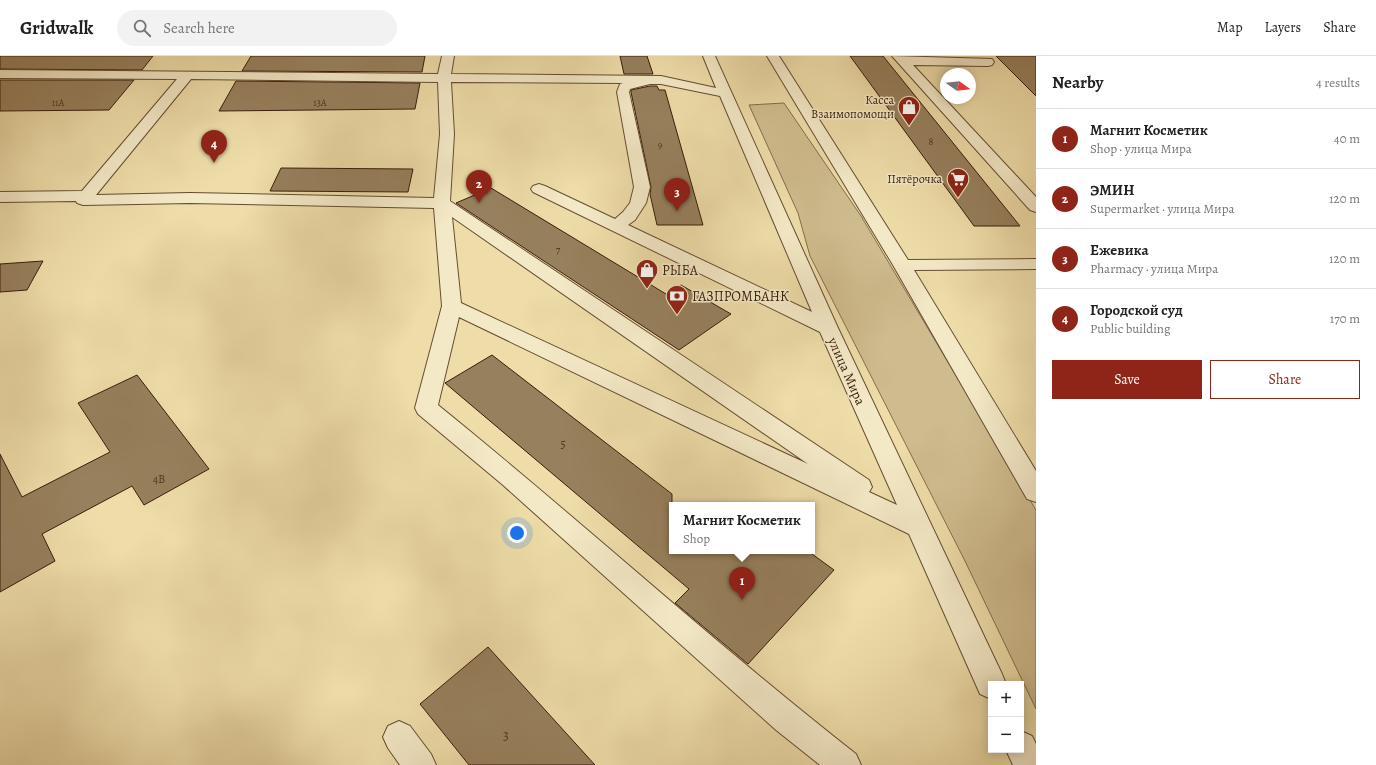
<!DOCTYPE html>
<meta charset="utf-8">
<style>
:root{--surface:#fff;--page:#f2f2f2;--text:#202124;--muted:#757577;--line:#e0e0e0;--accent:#8f2418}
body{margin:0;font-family:Alegreya,serif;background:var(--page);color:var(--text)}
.controls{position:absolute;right:12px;bottom:12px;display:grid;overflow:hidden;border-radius:0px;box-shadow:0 2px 10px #0003}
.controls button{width:36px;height:36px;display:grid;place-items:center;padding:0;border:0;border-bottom:1px solid var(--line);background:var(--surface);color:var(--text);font:20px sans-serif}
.compass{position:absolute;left:940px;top:12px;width:36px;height:36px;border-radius:50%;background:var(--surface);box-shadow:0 2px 10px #0003;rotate:105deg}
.you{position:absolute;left:517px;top:477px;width:14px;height:14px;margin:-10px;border:3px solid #fff;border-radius:50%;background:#1a73e8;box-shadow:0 0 0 6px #1a73e833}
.badge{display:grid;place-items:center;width:26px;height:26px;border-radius:50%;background:var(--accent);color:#fff;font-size:13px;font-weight:700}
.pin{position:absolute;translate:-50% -33px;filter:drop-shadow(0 1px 2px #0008)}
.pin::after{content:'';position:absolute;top:21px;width:14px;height:12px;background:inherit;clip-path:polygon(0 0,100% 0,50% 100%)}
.popup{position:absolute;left:669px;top:446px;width:146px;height:52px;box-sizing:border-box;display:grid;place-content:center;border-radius:0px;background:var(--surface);filter:drop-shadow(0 1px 3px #0005);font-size:13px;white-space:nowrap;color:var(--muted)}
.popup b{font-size:15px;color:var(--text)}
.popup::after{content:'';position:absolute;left:50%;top:100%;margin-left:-8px;border:8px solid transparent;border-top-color:var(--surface)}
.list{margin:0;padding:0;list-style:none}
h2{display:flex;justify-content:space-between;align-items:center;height:52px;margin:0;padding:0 16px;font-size:17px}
h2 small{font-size:13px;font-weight:400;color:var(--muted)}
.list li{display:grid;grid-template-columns:26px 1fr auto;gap:12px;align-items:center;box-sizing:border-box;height:60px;padding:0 16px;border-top:1px solid var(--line)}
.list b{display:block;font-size:15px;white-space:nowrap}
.list p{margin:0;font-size:13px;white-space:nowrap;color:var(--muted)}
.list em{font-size:13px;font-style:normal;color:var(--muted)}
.actions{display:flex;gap:8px;padding:12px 16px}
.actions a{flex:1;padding:9px 0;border:1px solid var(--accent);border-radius:0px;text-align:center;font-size:14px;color:var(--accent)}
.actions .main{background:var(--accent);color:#fff}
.icon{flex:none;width:22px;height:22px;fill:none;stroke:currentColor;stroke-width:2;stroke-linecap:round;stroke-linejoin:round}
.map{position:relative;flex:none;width:1036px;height:709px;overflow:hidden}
header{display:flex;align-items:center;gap:24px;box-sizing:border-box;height:56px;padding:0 20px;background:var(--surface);border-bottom:1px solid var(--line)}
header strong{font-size:19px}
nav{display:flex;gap:22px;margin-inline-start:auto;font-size:14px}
.search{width:280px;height:36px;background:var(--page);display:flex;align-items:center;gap:10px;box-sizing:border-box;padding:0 14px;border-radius:22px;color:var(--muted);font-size:15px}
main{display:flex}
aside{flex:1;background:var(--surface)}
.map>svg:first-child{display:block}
.green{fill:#cfbc8e;stroke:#846c4c}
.building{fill:#97805d;stroke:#381c0a}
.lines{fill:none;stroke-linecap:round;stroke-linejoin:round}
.minor-casing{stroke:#664c32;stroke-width:2}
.minor{fill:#f4e9c7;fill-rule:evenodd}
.labels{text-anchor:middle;stroke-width:3;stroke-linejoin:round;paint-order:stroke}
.far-number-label{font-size:10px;fill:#50351f}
.far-poi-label{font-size:12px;fill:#381c0a;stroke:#f4e9c7;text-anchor:end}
.number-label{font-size:12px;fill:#50351f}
.poi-label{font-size:14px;fill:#381c0a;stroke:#f4e9c7;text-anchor:start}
.street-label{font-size:14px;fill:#381c0a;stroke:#f4e9c7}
.near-number-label{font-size:14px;fill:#50351f}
</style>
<header>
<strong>Gridwalk</strong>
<div class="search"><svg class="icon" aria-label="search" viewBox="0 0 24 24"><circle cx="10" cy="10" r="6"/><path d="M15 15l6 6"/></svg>Search here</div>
<nav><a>Map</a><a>Layers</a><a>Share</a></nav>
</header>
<main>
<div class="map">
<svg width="1036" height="709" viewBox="0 0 1036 709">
<rect width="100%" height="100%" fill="#eedda9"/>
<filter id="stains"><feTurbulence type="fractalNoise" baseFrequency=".005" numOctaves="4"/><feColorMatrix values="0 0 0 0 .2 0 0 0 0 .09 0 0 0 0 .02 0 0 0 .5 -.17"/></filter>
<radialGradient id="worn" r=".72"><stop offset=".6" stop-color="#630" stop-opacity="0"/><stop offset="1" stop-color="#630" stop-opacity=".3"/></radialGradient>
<path class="green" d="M784,47L861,160L1036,454V653L965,505L810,200L798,157L749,49Z"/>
<path class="building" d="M0,0H153L142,14L0,13Z
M251,0H425L422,16L242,15Z
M620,0H647L653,18H624Z
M850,0H883L1020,170H974Z
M996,0H1036V40Z
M0,24H134L109,54L0,55Z
M236,25L420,27L415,53L219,55Z
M650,30H657L659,34H665L703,169H657L650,138L651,131L631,36V34Z
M281,112L413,113L408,136L270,135Z
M491,132L666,238L681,229L731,258L679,294L456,147Z
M43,205L27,234L0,236V208Z
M492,299L672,438V495H808L834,514L748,608L675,547L689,533L445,327Z
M137,319L209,413L144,449L132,430L42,478L55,505L0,536V398L22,441L110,396L78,347Z
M488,591L595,709H469L420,648Z"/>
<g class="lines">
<g class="minor-casing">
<path id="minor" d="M442,0H454L451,18L661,20L716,32L703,0H715L838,272L1002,618L1006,628H991V643L980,638L909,478L459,261L438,349C579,463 713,586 856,698L861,709H820L776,674L503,429L418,358L415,352L442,250L434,152L190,147L83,149L77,147L76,145L0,146V136L82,135L177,23L0,22V14L438,18ZM191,23L438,26L440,78L434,142L190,137L96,139ZM451,26L623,27L620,28L617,36L634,131L630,147L623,156L615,163L545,130L539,128L533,130L531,133L533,136L820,276L897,449L869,436L872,431L869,424L450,145L454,78ZM650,28H661L720,40L812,256L628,169L635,164L646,147L650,131L629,36L630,33ZM452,161L808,408L461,247Z
M767,0H779L908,204L1036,203V213L914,214L1036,415V446L1027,443L893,209Z
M892,0L992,3L994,6L992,9L988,10L913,9L1036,141V156L1030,154Z
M399,665L410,670L431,698L436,709H400L388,692L383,681L388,670Z
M1021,675L1032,680L1036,688V709H1013L1006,694H1021Z"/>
</g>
<use href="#minor" class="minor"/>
</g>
<defs>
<g id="shop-pin" transform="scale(1.15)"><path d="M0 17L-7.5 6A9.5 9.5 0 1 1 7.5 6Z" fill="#8f2418" stroke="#f4e9c7"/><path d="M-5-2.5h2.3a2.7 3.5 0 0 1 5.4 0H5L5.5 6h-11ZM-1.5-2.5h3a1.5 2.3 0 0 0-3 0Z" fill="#fff"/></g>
<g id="supermarket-pin" transform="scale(1.15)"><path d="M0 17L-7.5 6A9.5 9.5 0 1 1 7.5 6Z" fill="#8f2418" stroke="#f4e9c7"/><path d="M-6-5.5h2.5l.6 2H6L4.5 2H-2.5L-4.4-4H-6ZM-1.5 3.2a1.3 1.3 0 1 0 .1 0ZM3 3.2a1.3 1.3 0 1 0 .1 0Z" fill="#fff"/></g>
<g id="bank-pin" transform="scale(1.15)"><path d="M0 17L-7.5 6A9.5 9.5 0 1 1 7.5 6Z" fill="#8f2418" stroke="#f4e9c7"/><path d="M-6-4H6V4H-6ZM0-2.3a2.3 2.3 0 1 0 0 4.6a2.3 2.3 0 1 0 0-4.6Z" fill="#fff"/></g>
</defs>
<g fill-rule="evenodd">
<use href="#shop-pin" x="909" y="51"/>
<use href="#supermarket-pin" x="958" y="123"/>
<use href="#shop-pin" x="647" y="214"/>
<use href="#bank-pin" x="677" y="240"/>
</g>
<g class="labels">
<g class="far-number-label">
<text x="58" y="50">11А</text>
<text x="320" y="50">13А</text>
<text x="931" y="89">8</text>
<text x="660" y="92">9</text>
<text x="558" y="197">7</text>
</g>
<g class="far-poi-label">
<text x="894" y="48">Касса<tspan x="894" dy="14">Взаимопомощи</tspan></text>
<text x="942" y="127">Пятёрочка</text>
</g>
<g class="number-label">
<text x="563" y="392">5</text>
<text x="159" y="427">4В</text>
</g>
<g class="poi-label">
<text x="662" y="219">РЫБА</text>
<text x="692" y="245">ГАЗПРОМБАНК</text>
</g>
<g class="street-label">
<text transform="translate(847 315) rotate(66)" y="5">улица Мира</text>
</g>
<g class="near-number-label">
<text x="506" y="684">3</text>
</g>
</g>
<rect width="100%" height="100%" filter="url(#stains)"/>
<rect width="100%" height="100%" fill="url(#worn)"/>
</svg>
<div class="controls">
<button>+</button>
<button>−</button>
</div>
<svg class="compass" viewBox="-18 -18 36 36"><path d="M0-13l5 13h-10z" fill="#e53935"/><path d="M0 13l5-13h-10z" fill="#757577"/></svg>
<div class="you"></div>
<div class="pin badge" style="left:742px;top:544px">1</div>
<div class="popup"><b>Магнит Косметик</b>Shop</div>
<div class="pin badge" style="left:479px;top:147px">2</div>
<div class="pin badge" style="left:677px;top:155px">3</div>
<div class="pin badge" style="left:214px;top:107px">4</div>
</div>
<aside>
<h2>Nearby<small>4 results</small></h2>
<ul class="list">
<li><span class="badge">1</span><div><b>Магнит Косметик</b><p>Shop · улица Мира</p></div><em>40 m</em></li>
<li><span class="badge">2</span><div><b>ЭМИН</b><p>Supermarket · улица Мира</p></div><em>120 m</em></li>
<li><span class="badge">3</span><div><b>Ежевика</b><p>Pharmacy · улица Мира</p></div><em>120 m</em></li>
<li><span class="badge">4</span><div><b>Городской суд</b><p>Public building</p></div><em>170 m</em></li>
</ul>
<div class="actions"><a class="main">Save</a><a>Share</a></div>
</aside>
</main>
